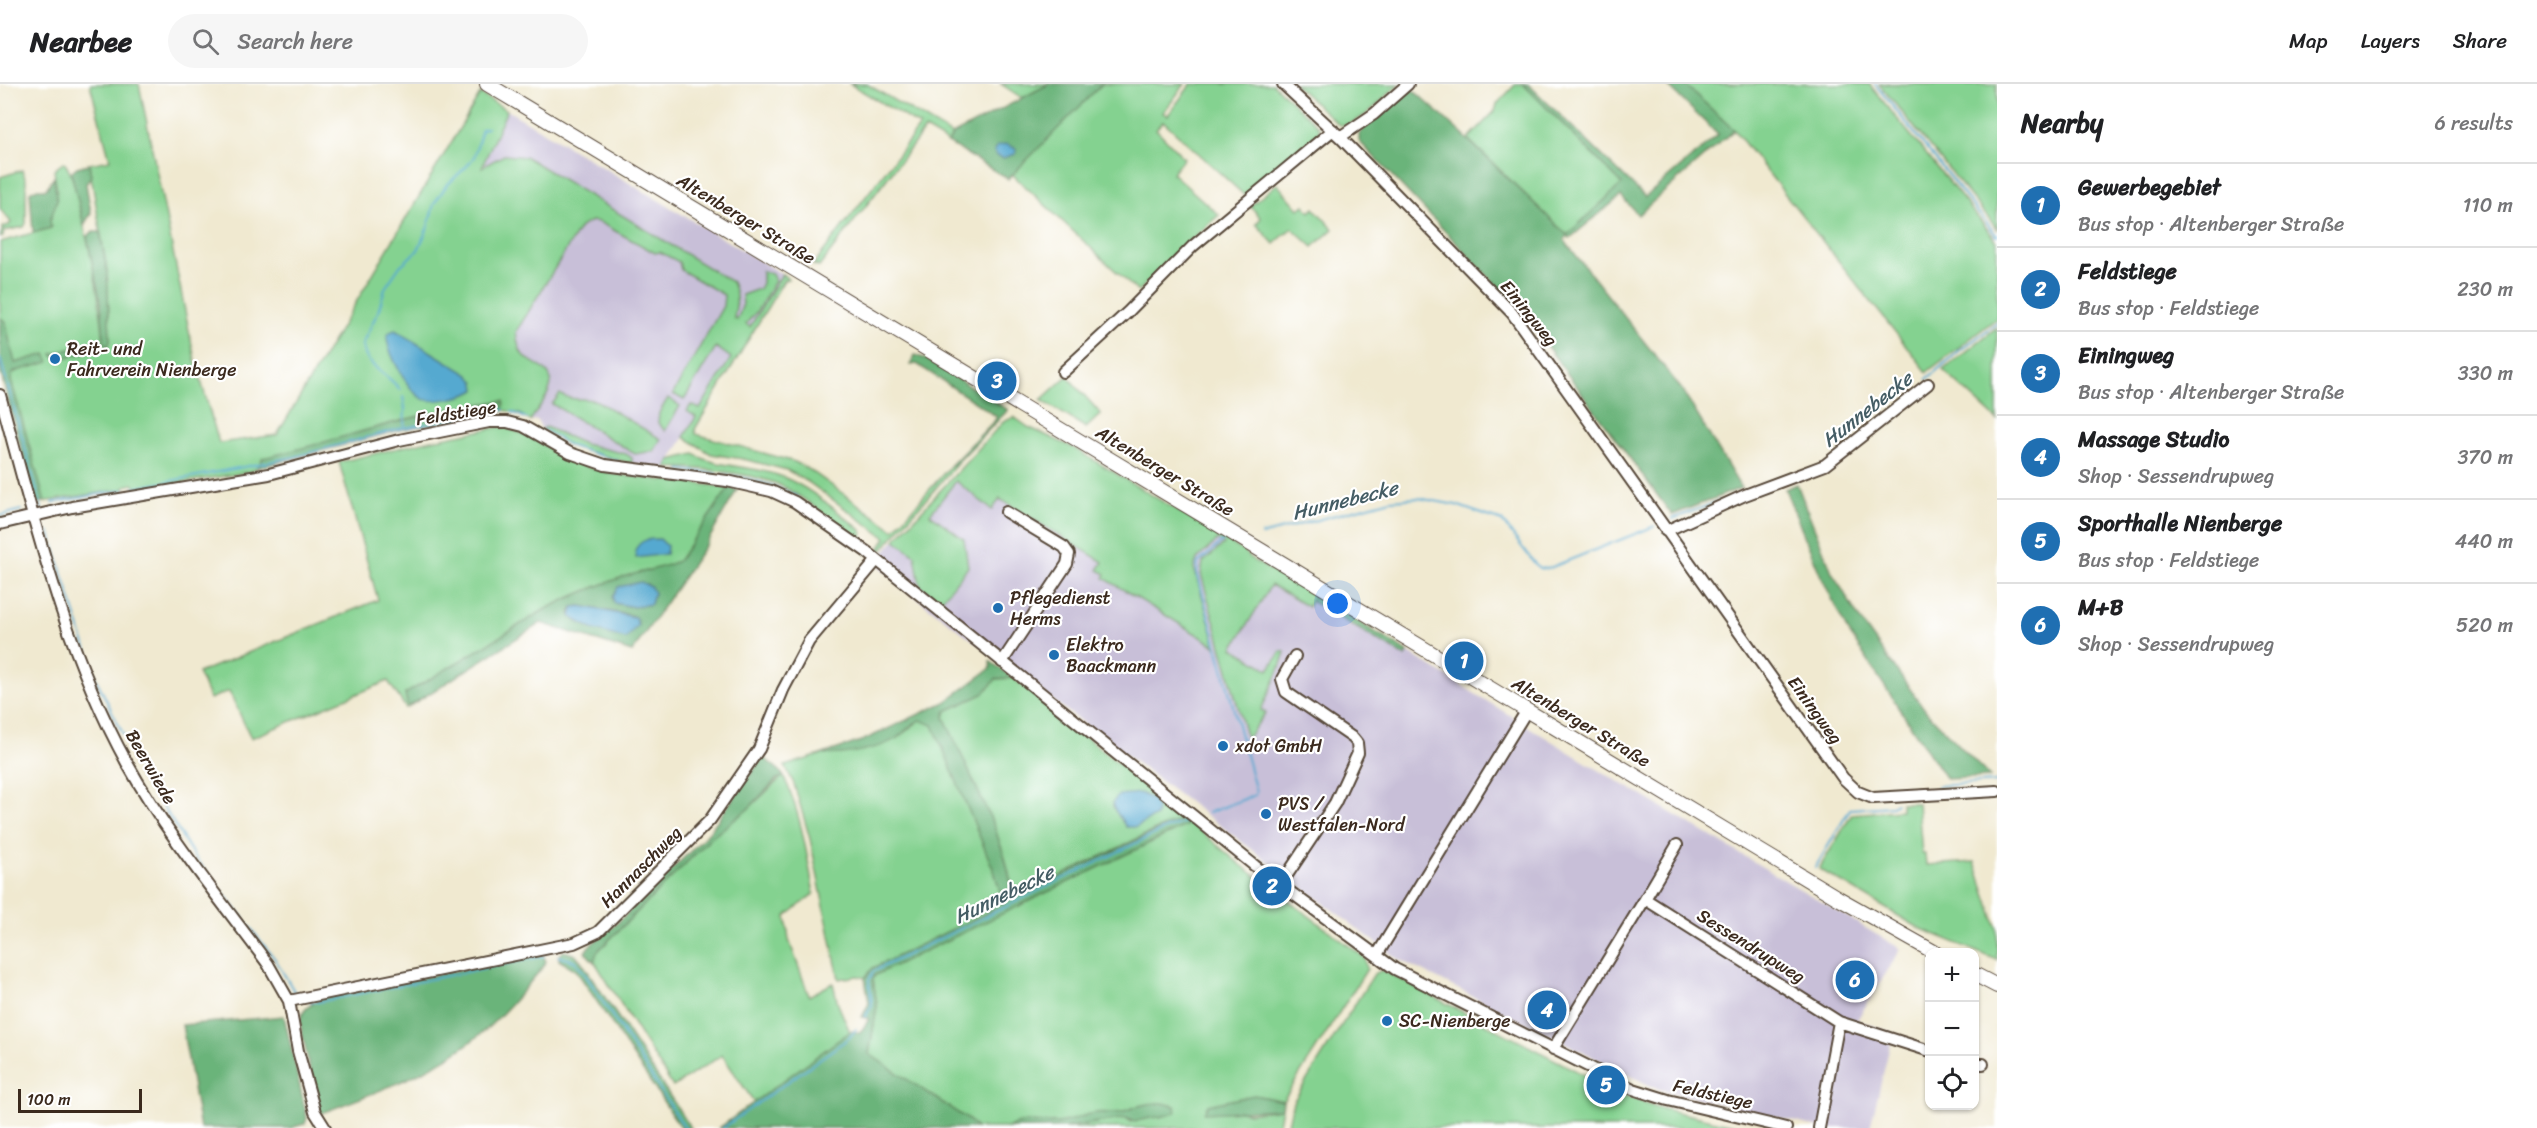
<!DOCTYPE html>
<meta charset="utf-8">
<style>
:root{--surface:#fff;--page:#f6f6f6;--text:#202124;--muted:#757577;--line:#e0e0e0;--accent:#1f6fb2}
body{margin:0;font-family:Sriracha,sans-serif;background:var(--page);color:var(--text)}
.controls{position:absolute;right:18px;bottom:18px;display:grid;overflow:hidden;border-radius:12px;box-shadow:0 2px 4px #0004}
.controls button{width:54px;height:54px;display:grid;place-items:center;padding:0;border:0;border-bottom:2px solid var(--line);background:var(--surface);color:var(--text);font:30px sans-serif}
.scale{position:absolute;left:18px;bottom:15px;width:124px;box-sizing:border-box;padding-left:6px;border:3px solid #3b2a1e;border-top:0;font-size:16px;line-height:21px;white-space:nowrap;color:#3b2a1e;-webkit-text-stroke:4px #fff;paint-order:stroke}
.you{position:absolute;left:1338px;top:520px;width:21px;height:21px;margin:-15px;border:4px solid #fff;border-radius:50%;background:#1a73e8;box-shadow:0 0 0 9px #1a73e833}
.badge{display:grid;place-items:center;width:39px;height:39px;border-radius:50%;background:var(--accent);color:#fff;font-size:20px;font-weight:700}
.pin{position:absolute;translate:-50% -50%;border:3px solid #fff;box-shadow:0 2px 6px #0006}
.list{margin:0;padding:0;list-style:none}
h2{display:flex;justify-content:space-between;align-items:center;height:78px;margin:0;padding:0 24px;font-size:26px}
h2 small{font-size:20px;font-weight:400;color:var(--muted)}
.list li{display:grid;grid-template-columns:39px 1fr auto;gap:18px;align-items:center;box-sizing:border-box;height:84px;padding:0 24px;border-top:2px solid var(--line)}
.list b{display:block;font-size:22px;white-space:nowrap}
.list p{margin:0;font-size:20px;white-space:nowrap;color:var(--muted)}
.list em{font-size:20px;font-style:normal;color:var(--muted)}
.icon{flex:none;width:33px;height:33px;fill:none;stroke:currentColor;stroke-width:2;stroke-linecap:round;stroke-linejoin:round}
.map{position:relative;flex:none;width:1997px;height:1044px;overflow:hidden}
header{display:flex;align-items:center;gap:36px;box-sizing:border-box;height:84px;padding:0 30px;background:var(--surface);border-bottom:2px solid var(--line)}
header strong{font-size:28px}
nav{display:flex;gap:33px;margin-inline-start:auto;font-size:21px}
.search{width:420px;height:54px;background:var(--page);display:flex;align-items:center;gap:15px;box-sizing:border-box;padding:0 21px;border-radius:33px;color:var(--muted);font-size:22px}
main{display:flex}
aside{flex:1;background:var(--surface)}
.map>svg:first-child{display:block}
.industrial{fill:#c8bfd8}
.green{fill:#84d290;stroke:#607e57;stroke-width:1.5;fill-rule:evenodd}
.forest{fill:#6bb47a;stroke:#536f4c;stroke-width:1.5;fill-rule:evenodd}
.water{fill:#54a9d0;stroke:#486a77;stroke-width:1.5}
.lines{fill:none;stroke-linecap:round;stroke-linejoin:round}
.stream{stroke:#54a9d0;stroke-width:2}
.minor-casing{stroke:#564739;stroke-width:14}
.secondary-casing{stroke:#564739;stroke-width:16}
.minor{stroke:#fff;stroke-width:10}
.secondary{stroke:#fff;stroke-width:14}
.poi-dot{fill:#1f6fb2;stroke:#fff;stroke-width:2}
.labels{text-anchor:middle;stroke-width:4.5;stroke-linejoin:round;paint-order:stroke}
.street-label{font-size:18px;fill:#3b2a1e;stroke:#fff}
.poi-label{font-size:18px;fill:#3b2a1e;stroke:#fff;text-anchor:start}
.water-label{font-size:20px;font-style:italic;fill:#455d65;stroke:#fff}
</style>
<header>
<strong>Nearbee</strong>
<div class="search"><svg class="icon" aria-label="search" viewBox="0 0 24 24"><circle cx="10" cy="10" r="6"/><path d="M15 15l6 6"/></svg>Search here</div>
<nav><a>Map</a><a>Layers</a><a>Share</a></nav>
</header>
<main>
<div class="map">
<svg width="1997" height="1044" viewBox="0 0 1997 1044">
<rect width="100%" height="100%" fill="#fff"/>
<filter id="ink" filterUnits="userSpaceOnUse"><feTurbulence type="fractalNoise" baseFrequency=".0167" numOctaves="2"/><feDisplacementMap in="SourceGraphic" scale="12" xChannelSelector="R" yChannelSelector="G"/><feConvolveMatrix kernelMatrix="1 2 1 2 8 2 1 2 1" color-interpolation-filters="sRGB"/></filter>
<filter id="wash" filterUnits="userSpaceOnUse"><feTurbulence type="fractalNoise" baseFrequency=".008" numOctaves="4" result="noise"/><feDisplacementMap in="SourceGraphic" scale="24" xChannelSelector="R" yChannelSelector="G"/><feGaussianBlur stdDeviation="1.35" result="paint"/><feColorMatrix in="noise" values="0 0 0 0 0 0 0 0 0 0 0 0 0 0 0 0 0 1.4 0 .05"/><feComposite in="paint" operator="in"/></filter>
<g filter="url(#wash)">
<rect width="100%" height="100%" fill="#f0e9d0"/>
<path class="industrial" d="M480,10L782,190L666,384L627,379L570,362L542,345L537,336L530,337L520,330L503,326V317L477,320L424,331L263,374Z
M963,381L1203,447L1315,511L1587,679L1901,865L1857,936L1893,949L1870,1044H1821L1655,1004L1398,875L918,515L875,478Z"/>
<path class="green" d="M90,0H139L195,276L219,359L277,351L480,10L507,26L482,83L504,71L526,73L732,198C738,212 737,220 734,234L737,236L743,220L742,211L759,205L762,199V187L772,190L775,197L757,227L746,240L750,243L782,190L788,195L784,196L695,345L696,350L795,378L810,386L894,446L951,381H956L880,468L879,465L886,454L808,398L787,386L743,375L711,370L684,353L696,333L687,327L691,321L700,325L731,274L716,263L684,316L673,310L723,222L724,211L681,186L679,178L660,168L655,169L599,138L591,137L580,143L516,248C517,256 518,265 523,271C532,281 556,284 550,304C547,315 536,327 530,337L520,330L503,326V317C421,325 343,356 263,374L257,384L250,388L142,405H138L133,400L125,402L124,405L36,419L0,286V158L51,144L50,137L57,108L54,86L64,78C74,92 76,109 80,126C91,169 100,213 104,258L108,263L110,257L107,186L89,80L110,76Z
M850,0H867L952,51L948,59L925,45L819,183L813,181L920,42Z
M1001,0H1049L1022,14Z
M1102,0H1185L1163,29L1168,31L1191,0H1273L1319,43V49L1244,111L1163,37L1156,45L1184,74L1172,89L1219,131L1176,169L1138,208L1012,90Z
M1294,0H1399C1384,13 1360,43 1339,41Z
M1516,0H1523L1622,100L1567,151L1468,55L1495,27L1497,20Z
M1684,0H1869L1997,157V234L1927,288L1734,46Z
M1879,0H1997V145Z
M22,86L26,96V139L24,143L4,147L3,153H0L3,143L9,141L11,138L0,125V93Z
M1277,100L1299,125L1304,121L1310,128L1314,124L1333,145L1313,163L1292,144L1274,160L1256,140L1261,134L1250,122Z
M1997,243V336L1943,286Z
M1067,292L1101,330L1086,344L1041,316Z
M560,310C572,318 584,313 597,317L661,355L654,367L635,370L552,320Z
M668,314L680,322L665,347L658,339L659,329Z
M1014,333L1028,343L1072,363L1218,451L1245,468L1254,477L1315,511L1308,523L1271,501L1233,564L1269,586L1281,567L1285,568L1278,589L1261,626L1266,628L1247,655L1201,490L1203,478L1224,460L1218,456L1197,475L1194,484L1216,562L1104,494L1106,490L1098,486L1103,478L1000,415L992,426L956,397L930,430L964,455L968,483L940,518L920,501L915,471L895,456L1003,338Z
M499,343C531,347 555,373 587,383C633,397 681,395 729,404L679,476C669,483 640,488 626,492C599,501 569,513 544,526L405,610L408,623L406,624L388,597L251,654L229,607L210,615L198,589L378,516L339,378L432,356Z
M546,343L584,360L626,370L632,374V380L570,362L542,345Z
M694,370C720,385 755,381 783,393C811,404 836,427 860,445L863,449L860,457C834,439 812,418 784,403C760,390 694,383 666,384L670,376Z
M1001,594H1013L1186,734L1155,746L1032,806L1018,809L1012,803L1005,774L994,742L944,633L946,627L983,610L996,595ZM1156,720L1126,743L1113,723Z
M920,636L930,638L936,644L994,787L1004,820L873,884L865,894L858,892L839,895L810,755L794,700L785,682L823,670H840L896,655Z
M782,693H784C801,729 807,771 814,810L786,832L789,856L809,912L833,899L838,920L850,948L754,1018L722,971L673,1003L593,875L597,868L711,754L748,725Z
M1901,719H1918L1922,770H1925L1926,781L1975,778L1997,845V876L1919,844L1819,785L1852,730L1901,726Z
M1191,739L1241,781L1365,874L1367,885L1283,1017L1259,1012L1208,1021L1250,1029L1282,1025L1278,1044H1064L1126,1034L1131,1038L1147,1033H1160L1175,1022C1154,1017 1140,1022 1121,1028C1112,1031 1103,1028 1094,1030C1082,1032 1071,1037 1058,1039C1042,1040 1022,1034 1008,1044H976L970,1037L869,970L877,922L873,895L875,891Z
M1382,886L1625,1012L1664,1025L1746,1044H1287L1293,1018L1374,890Z"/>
<path class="forest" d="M1049,0H1102L1008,95L948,59L952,51Z
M1523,0H1528L1645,113L1718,51L1666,0H1684L1734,46L1638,131L1621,112L1570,154L1567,152L1564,156L1683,307L1741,404L1672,431L1520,226L1359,57V49L1412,5L1461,49L1567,151L1622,100Z
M89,80L91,92L86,100L91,129L84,141L71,88L77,83Z
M54,93L57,116L50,137L51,144L33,149L30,108L35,105H46Z
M92,148H100L107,186L110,257L108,263L104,258L101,220L87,153Z
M0,234L5,237L15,279L46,270L49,278L17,287L13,289L11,296L45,418L36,419L0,286Z
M92,259L95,262L93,266L64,274L54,273L52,270Z
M915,271L926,275L1008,326L954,382L951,381L996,335V332L917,280L911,281Z
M504,317L503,327L399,346L257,384L263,374C343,356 421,325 504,317Z
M1797,400L1832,488L1860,536L1926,627L1990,693L1946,695L1846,544L1820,490L1785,405Z
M729,404L737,406L705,462L632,568L541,539L408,623L405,610L544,526C569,513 599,501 626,492C640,488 669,483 679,476ZM647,500L654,509L651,520L634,523L614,519L613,513L615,511ZM581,522L630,531L635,533L638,539L592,545L573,535L570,529L573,523Z
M1315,511L1408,568L1406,573L1311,517Z
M990,577L1013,594L996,595L983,610L946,627L944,633L994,742L1005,774L1012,803L1018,809L1032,806L1168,741L1186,734L1191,739L875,891L873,895L877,922L869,970L970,1037L976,1044H719L851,947L860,949L869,935L862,933L869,919L865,894L873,884L1004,820L994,787L933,641L920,636C911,640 905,648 897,654C881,665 843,672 823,670L864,656L945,618L991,584Z
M763,673L780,687L784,693L777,695L748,725L711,754L597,868L594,878L585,868L589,862L612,844L706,752Z
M564,867L576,871L581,877L691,1044H681L576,886L559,876V871Z
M542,869L546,877L544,882C523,906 502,933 477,953C431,990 374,1009 319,1030L300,939C301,925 311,920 322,914Z
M284,932L307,1034L305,1040L290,1044H200L182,941Z
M1254,1011L1283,1017L1282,1025L1204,1029L1208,1021Z
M1163,1019L1175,1022L1176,1028C1163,1035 1149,1032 1135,1038L1126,1034L1064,1044H1008C1022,1034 1043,1040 1058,1039C1071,1038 1082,1031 1094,1029C1104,1027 1113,1031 1122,1028C1135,1023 1148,1018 1163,1019Z"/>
<path class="water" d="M1007,60L1016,65V70L1003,74L996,72L994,67L997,62Z
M395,246L469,291L475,298L476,306C466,312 431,321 421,314C407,305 387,268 387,252L390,248Z
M660,455L667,462L666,470L636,474L635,466C641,455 648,455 660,455Z
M641,498L651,503L654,509L651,520L634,523L614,519L613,513L618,503Z
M581,522L635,533L638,541L626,555L592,545L571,533L573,523Z
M1140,709L1154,716L1157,724L1156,732L1136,743H1126L1113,723V718L1119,711Z"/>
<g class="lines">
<path class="stream" d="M1875,0L1997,152
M0,274L42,425
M1927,295L1959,267L1997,239
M400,306C389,289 361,282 363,258L378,228L385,204L400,182L418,166L428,143L434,120L446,102L467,82L474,73L482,45L487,44
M403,313L405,324L404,344
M512,328L528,335
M544,346L570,362L617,377
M680,386L716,390
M723,391C749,394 774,400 797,413
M134,404L295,373L399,345L504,326
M52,419L124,406
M0,432L21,426
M1672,435L1720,417
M49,447L95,593L124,652
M1261,451L1391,416L1418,414L1456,421L1502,437L1532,476L1539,484L1547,485L1655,442
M130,664L142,689
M147,697L194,772L275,875L294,907
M1937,702L1997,698
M1208,729L1255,711L1256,708L1197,488L1198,479L1223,457
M1815,784L1850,725L1892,722L1896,719
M558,872L575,877L585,890L685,1044
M310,917L318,918L544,872
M865,933L872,921L869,896L874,887L1165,745L1190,736
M723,1044L849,954L856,945"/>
</g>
</g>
<g filter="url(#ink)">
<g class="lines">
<g class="minor-casing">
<path id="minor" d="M1283,0L1340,53L1512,229L1843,694L1858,708L1873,714L1997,707
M1340,53L1374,30L1408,0
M1063,288L1128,228L1193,162L1333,46
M0,311C34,435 64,565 127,679C167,751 219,814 268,880L289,917L298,967L315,1028L325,1044
M0,440L72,423L269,390L399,356L489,338H507L523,342L570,369L605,381L727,397L771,407L795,418L867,468L1255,782L1395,885L1633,1005L1668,1016L1786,1044
M1666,447L1745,411L1825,381L1928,300
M1002,578L1067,480L1069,470L1064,463L1006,428
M1677,761L1645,815L1839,938
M1281,800L1335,719L1358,669L1357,659L1353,654L1286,608L1282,595L1295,572
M1377,871L1527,626
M289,917L574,859L598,848L710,736L759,665L783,606L809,557L877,476
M1553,965L1645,815
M1974,980H1983
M1819,1044L1839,938L1930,967"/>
</g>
<g class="secondary-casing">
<path id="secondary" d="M487,0L1838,814L1934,868
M1974,890L1997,902"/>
</g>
<use href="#minor" class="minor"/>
<use href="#secondary" class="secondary"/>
</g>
</g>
<g class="poi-dot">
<circle cx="55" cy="275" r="6"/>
<circle cx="998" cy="524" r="6"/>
<circle cx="1054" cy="571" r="6"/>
<circle cx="1223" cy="662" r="6"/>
<circle cx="1266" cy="730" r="6"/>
<circle cx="1387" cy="937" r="6"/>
</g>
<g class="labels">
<g class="street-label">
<text transform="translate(746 135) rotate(31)" y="6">Altenberger Straße</text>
<text transform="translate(1529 229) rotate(51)" y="6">Einingweg</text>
<text transform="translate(456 329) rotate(-9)" y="6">Feldstiege</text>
<text transform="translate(1165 387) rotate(31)" y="6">Altenberger Straße</text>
<text transform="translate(1815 626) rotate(54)" y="6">Einingweg</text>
<text transform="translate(1581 638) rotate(31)" y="6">Altenberger Straße</text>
<text transform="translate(151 683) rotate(60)" y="6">Beerwiede</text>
<text transform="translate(641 783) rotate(-45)" y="6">Hannaschweg</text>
<text transform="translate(1751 862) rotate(32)" y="6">Sessendrupweg</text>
<text transform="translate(1713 1010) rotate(13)" y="6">Feldstiege</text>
</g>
<g class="poi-label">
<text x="67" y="271">Reit- und<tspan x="67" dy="21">Fahrverein Nienberge</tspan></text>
<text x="1010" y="520">Pflegedienst<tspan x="1010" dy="21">Herms</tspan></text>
<text x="1066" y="567">Elektro<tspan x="1066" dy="21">Baackmann</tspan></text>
<text x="1235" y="668">xdot GmbH</text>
<text x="1278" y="726">PVS /<tspan x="1278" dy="21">Westfalen-Nord</tspan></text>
<text x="1399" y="943">SC-Nienberge</text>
</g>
<g class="water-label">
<text transform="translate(1867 325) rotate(-38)" y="7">Hunnebecke</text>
<text transform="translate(1345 416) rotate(-14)" y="7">Hunnebecke</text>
<text transform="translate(1004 810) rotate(-26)" y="7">Hunnebecke</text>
</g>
</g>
</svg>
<div class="controls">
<button>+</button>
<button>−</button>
<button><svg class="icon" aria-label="locate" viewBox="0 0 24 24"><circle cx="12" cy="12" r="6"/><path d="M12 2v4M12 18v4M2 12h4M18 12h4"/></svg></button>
</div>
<div class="scale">100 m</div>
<div class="you"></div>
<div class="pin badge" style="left:1464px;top:577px">1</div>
<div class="pin badge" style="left:1272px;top:802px">2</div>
<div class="pin badge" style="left:997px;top:297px">3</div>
<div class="pin badge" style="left:1547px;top:926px">4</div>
<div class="pin badge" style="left:1606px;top:1001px">5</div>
<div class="pin badge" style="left:1855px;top:896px">6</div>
</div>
<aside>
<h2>Nearby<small>6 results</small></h2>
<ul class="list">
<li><span class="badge">1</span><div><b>Gewerbegebiet</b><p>Bus stop · Altenberger Straße</p></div><em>110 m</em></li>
<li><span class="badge">2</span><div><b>Feldstiege</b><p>Bus stop · Feldstiege</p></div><em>230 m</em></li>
<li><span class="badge">3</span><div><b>Einingweg</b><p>Bus stop · Altenberger Straße</p></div><em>330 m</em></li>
<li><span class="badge">4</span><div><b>Massage Studio</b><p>Shop · Sessendrupweg</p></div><em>370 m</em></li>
<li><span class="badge">5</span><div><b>Sporthalle Nienberge</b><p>Bus stop · Feldstiege</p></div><em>440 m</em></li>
<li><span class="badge">6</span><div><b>M+B</b><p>Shop · Sessendrupweg</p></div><em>520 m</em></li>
</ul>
</aside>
</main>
